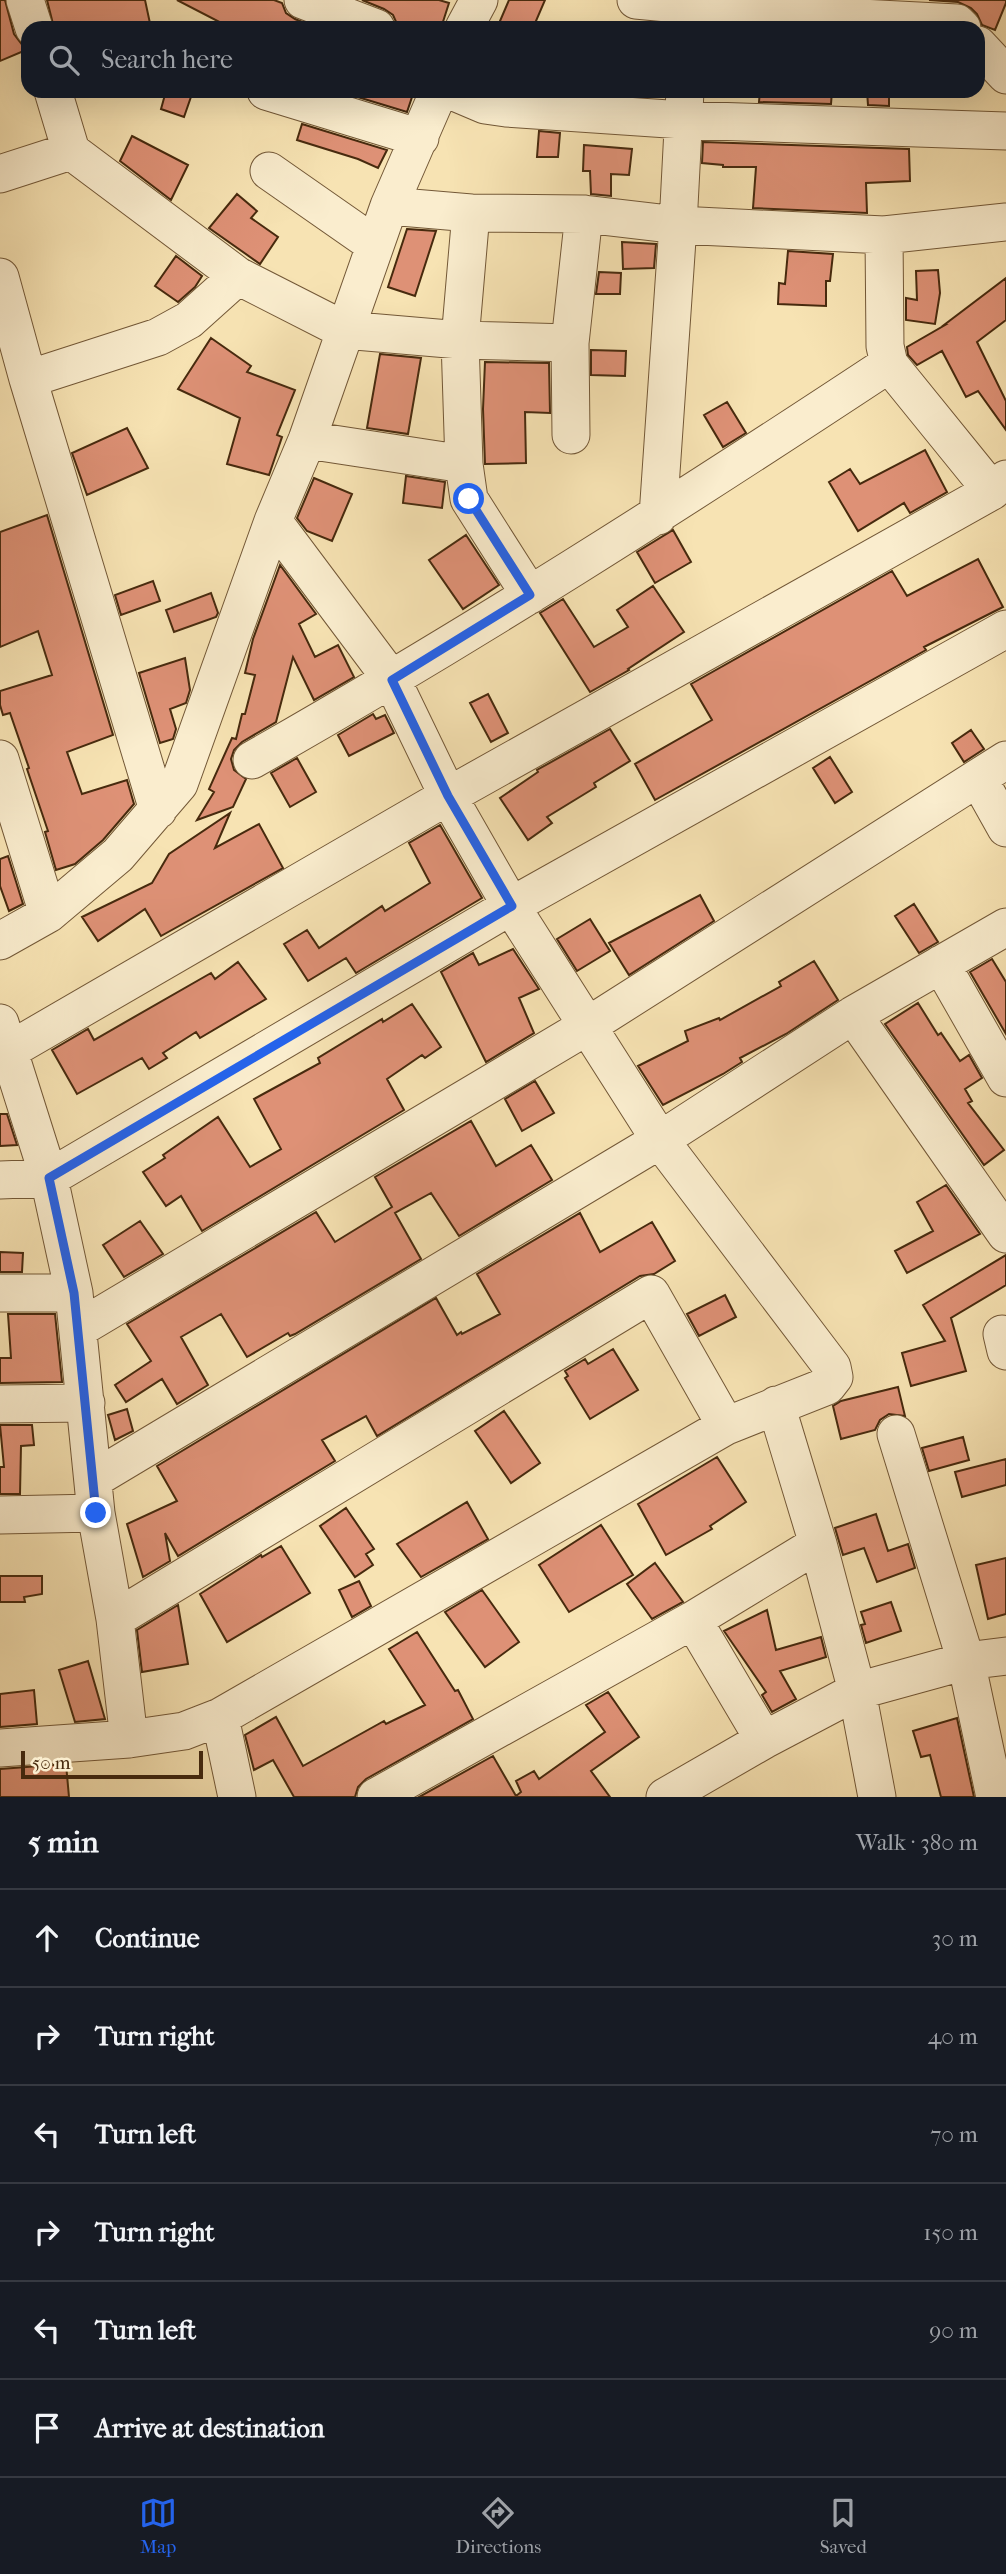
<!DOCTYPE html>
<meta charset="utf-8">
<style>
:root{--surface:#171b24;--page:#20242c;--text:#f1f3f6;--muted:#9ea1a6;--line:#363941;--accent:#2563eb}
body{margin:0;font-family:"IM FELL French Canon",serif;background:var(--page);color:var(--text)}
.scale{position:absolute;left:21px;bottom:18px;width:182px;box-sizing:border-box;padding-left:7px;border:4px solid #472a0e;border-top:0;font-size:19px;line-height:24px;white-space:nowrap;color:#472a0e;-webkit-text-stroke:5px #faedce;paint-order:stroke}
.stop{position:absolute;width:21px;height:21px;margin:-16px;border:5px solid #2563eb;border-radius:50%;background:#fff}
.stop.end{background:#2563eb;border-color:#fff;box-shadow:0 2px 7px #0008}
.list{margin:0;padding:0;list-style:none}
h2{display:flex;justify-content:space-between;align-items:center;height:91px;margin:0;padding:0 28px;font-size:30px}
h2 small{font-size:23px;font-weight:400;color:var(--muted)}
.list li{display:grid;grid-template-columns:46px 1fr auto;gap:21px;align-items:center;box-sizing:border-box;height:98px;padding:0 28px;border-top:2px solid var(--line)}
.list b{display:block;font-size:26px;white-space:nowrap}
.list em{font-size:23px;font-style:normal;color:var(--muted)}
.icon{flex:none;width:38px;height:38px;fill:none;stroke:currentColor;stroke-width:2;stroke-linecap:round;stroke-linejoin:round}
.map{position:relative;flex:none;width:1006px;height:1797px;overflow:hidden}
.search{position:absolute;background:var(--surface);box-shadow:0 7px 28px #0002;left:21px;right:21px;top:21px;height:77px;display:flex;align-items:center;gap:18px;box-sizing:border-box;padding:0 24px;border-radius:21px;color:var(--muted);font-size:26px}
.sheet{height:679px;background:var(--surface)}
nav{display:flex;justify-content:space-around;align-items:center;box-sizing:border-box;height:98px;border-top:2px solid var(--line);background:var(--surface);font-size:19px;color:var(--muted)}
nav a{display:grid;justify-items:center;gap:4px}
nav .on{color:var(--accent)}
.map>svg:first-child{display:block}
.building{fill:#de9176;stroke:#472a0e;stroke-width:2}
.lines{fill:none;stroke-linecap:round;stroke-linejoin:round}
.minor-casing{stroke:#735837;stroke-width:39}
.minor{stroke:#faedce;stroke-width:37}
.route{stroke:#2563eb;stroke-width:9}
</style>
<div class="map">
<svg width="1006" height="1797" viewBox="0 0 1006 1797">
<rect width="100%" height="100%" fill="#f7e3b3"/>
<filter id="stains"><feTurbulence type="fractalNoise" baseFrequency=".00286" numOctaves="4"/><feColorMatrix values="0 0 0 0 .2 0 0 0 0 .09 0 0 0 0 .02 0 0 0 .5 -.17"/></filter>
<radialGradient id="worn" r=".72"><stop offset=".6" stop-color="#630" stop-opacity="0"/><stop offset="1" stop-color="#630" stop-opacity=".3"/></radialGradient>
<path class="building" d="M0,0H5L14,34L26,50L0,61Z
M47,0H145L151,28H54Z
M177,0H274L282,3L286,13L295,19L317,28H231Z
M362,0H439L449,3L441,28H405L397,24L393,15L384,9Z
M509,0H545L533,28H497Z
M929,0H1006V3L995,30L982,25L977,14L971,8L958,2Z
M166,91H193L184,117L161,109Z
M338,91H414L407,112Z
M760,91H832L831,104L759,102Z
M867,91H889V106L868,105Z
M302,124L387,150L378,168L358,159L297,140Z
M539,131L560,133L558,157H537Z
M132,136L188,165L171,200L120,161Z
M703,142L909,149L910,181L866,183L867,213L753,208L756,167H723V165L702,163Z
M584,145L632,149L629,175L611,174V196L591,194L590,171H583Z
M237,194L257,211L251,218L278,237L260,264L209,228Z
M407,229L436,231L415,296L388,287Z
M622,242L656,244L654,268L623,269Z
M788,251L833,254L830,281H826V306L778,304L779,283L785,284Z
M176,256L202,276L195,287L178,302L155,286Z
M938,270L940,293L935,324L906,320V298L917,300L916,271Z
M599,272L621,273L620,294H596Z
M1006,278V320L977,342L1006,401V430L978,391L966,397L942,351L917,365L908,355L907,347L945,325H944Z
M211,338L251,366L247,372L295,390L277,435L282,437L269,475L227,464L240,418L178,389Z
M591,350L626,351L625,376L591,375Z
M380,354L421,358L408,434L367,428Z
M485,362L549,363L550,413L525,412L526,463L485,464L483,409Z
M727,402L746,433L723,447L704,415Z
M127,428L148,468L87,495L72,453Z
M925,450L947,492L910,513L904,503L858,531L829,482L850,469L860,484Z
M406,476L445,482L442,508L403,503Z
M314,478L352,494L332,541L307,531L297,518Z
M47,515L113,735L67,752L82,794L127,780L134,804L103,840L75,864L56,870L45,832L48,831L27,769L29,768L10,713L3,715L0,705V691L52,675L38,631L0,647V532Z
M673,530L691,562L655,583L637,552Z
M466,535L499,585L463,609L429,560Z
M978,559L1003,607L924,647L926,650L655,800L635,764L712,720L691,684L892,571L907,596Z
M280,565L316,614L299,624L315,657L338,645L354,677L314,700L293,657L276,722L242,742L234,750L231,759L234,770L246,779L233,807L197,820L214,792L209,789L232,738L236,739L242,714H245L255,675L245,673L253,639Z
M153,581L160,601L121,615L115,595Z
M653,586L684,632L628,669L629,670L590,692L540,613L563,599L594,647L628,627L617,610Z
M211,593L218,613L216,617L174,632L166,610Z
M185,658L190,690L186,703L170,709L176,729L173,739L160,743L139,673Z
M488,694L508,733L491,742L470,703Z
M373,714L376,719L385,715L394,733L349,756L338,735Z
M610,729L630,761L594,783L596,787L547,817L552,823L528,840L500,798L538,772L537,770Z
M971,730L984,749L964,762L952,743Z
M830,757L852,792L835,803L813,768Z
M297,758L316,792L290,807L271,773Z
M230,813L215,848L259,824L283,868L161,936L145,909L98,941L82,917L152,883L169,854Z
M440,825L482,898L356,973L346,958L308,981L284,944L307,930L319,948L382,906L385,911L430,883L409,843Z
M8,856L23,904L9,911L0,886V859Z
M700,895L714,921L629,975L609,943Z
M914,904L938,942L919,953L895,916Z
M590,919L610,951L577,971L557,939Z
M513,949L539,989L519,998L534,1033L486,1062L441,972L473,953L479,965Z
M992,959L1006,982V1034L970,972Z
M814,961L838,1000L786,1034L740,1058L742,1062L723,1074L663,1105L638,1066L688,1041L685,1031L719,1018L720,1020L781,986L779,982Z
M238,962L266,999L200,1038L196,1032L163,1053L167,1058L149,1069L142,1058L77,1094L52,1050L88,1029L94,1040L211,973L215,979Z
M918,1003L938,1035L941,1033L960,1061L969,1055L982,1078L965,1089L972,1101L968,1103L1004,1150L984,1165L885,1024Z
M412,1004L441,1047L425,1058L422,1055L387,1079L404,1110L202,1231L181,1196L166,1206L143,1172L165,1158L163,1155L218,1117L250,1167L281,1149L254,1099L320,1063L318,1058L382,1019L383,1022Z
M535,1081L554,1113L522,1131L505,1099Z
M0,1114H7L17,1145L0,1146Z
M471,1121L496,1166L531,1145L552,1180L459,1236L431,1193L395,1213L421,1259L295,1334L290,1336L288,1333L247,1357L221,1314L181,1337L208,1385L177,1404L162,1379L126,1402L115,1385L151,1361L127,1324L316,1212L335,1242L392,1207L375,1177Z
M946,1185L980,1234L907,1273L895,1251L933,1231L917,1202Z
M580,1213L600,1252L652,1222L675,1261L654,1274L640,1276L377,1436L366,1416L322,1440L335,1461L178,1556L165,1533L170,1561L143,1577L127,1524L177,1501L157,1466L436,1298L457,1335L461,1332L462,1334L500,1314L477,1274Z
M140,1221L163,1254L124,1277L103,1245Z
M0,1252L23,1253L22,1272H0Z
M1006,1255V1285L951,1318L966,1371L911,1386L902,1353L945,1341L923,1305Z
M725,1295L736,1317L699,1336L687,1314Z
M8,1314H55L62,1382L0,1383V1358H11Z
M613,1349L638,1390L590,1419L565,1378L568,1376L565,1371L585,1359L588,1364Z
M898,1387L905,1416L889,1414L880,1420L875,1430L841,1439L833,1406L841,1401Z
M127,1409L133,1431L115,1440L108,1415Z
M504,1411L540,1463L511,1483L475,1431Z
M0,1425H32L34,1445L21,1446L20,1494H0V1467H4Z
M963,1437L969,1460L929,1471L922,1448Z
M717,1457L746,1502L710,1526L712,1529L666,1555L638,1504Z
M1006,1459V1485L962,1497L955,1472Z
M467,1502L488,1539L421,1577L397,1544Z
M346,1508L374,1549L366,1554L373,1565L355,1577L320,1526Z
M876,1514L888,1551L908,1544L915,1568L877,1582L864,1548L843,1555L835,1528Z
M601,1525L633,1575L569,1612L539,1565Z
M281,1546L310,1593L227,1642L200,1594L261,1555L262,1557Z
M1006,1558V1614L988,1619L976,1565Z
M655,1563L683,1602L652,1619L627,1584Z
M0,1576H42V1594L24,1597L25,1602H0Z
M359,1581L371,1606L352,1617L339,1590Z
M482,1590L519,1642L485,1667L445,1612Z
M891,1602L901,1631L866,1643L861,1625L865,1624L861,1612Z
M178,1605L188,1664L142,1672L137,1630Z
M767,1610L776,1650L821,1637L826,1657L780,1671L796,1699L772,1712L762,1695L766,1692L724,1631Z
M417,1632L455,1691L458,1690L473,1719L366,1779L358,1787L355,1797H294L273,1760L254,1770L245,1735L276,1717L303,1766L384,1721L386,1724L425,1705L389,1649Z
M88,1661L105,1719L75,1722L59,1670Z
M34,1690L37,1724L0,1727V1694Z
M608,1692L639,1737L591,1771L610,1797H419L493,1756L516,1796L521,1792L516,1781L534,1771L539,1779L605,1732L586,1705Z
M957,1718L974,1797H941L930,1755L921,1757L913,1731Z
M66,1764L69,1797H0V1769Z"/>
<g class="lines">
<g class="minor-casing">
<path id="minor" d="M25,0L34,28
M303,0L376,28
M636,0L783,14L957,23L962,28
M464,28L479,0
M978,45L1006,75
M53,91L71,151L238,276L344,330L460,340L570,343
M266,91L420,138
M452,91L485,105L506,108L683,120L1006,131
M685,91L678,225L884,235L1006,222
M269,171L375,245
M0,174L71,151
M389,206L471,213
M884,235L885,346L889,364L992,491
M0,277L28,379
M571,435L570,343L584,214
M307,440L464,464
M530,595L469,499L464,464L460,340L471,213L584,214L678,225L658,516
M0,759L48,914
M252,760C470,636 680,502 889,364
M978,778L1006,828
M158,810L28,379L158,337L189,320L238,276
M0,941L48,914L118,855L179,784L273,521L307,440L389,206L439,91
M941,964L1006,1078
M853,1015L1006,1234
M0,1023L49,1178L74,1293L96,1513L115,1619
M10,1050L448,796L992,491L1006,479
M0,1180L49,1178L511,906L1006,629
M0,1293H74
M78,1329L589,1025L1006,760
M1002,1334L1006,1351
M0,1404L86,1403
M776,1405L818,1544L857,1691L877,1797
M896,1434L966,1661L995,1797
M94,1479L660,1140L853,1015L1006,927
M0,1515L96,1513
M693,1620L764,1740
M220,1717L237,1797
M129,1739L115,1619L651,1294L726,1426
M0,1748L129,1739L184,1731L220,1717L726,1426L827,1386L834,1377L832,1367L660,1140L511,906L448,796L392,680L273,521
M376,1797L693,1620L818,1544
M665,1797L764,1740L857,1691L966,1661L1006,1656"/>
</g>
<use href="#minor" class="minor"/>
</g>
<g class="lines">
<path class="route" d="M96,1513L74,1293L49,1178L512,906L448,796L392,680L530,595L469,499"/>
</g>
<rect width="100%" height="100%" filter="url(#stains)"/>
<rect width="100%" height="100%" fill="url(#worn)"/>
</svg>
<div class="scale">50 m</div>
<div class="stop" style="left:469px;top:499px"></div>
<div class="stop end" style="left:96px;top:1513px"></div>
<div class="search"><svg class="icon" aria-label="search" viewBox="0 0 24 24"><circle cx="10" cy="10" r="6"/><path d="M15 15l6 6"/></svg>Search here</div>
</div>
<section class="sheet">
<h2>5 min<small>Walk · 380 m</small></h2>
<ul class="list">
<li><svg class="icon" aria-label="ahead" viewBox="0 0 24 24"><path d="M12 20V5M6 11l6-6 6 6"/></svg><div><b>Continue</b></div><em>30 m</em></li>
<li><svg class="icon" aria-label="right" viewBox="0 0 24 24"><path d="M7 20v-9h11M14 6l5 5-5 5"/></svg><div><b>Turn right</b></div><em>40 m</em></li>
<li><svg class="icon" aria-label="left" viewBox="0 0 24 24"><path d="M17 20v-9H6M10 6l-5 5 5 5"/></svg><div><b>Turn left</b></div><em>70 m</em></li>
<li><svg class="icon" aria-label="right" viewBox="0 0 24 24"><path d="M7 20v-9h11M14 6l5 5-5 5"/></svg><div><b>Turn right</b></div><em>150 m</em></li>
<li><svg class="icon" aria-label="left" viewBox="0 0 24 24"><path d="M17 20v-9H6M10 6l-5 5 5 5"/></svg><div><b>Turn left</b></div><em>90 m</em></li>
<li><svg class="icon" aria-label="arrive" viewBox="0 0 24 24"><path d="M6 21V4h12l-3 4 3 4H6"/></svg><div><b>Arrive at destination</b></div></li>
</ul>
</section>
<nav>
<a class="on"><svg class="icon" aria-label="map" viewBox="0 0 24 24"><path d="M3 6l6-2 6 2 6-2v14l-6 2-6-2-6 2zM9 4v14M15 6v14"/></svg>Map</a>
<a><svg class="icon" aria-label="directions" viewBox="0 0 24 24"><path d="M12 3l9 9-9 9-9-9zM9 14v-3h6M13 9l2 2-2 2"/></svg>Directions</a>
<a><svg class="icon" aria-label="saved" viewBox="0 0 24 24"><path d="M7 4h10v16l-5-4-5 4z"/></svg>Saved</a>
</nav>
